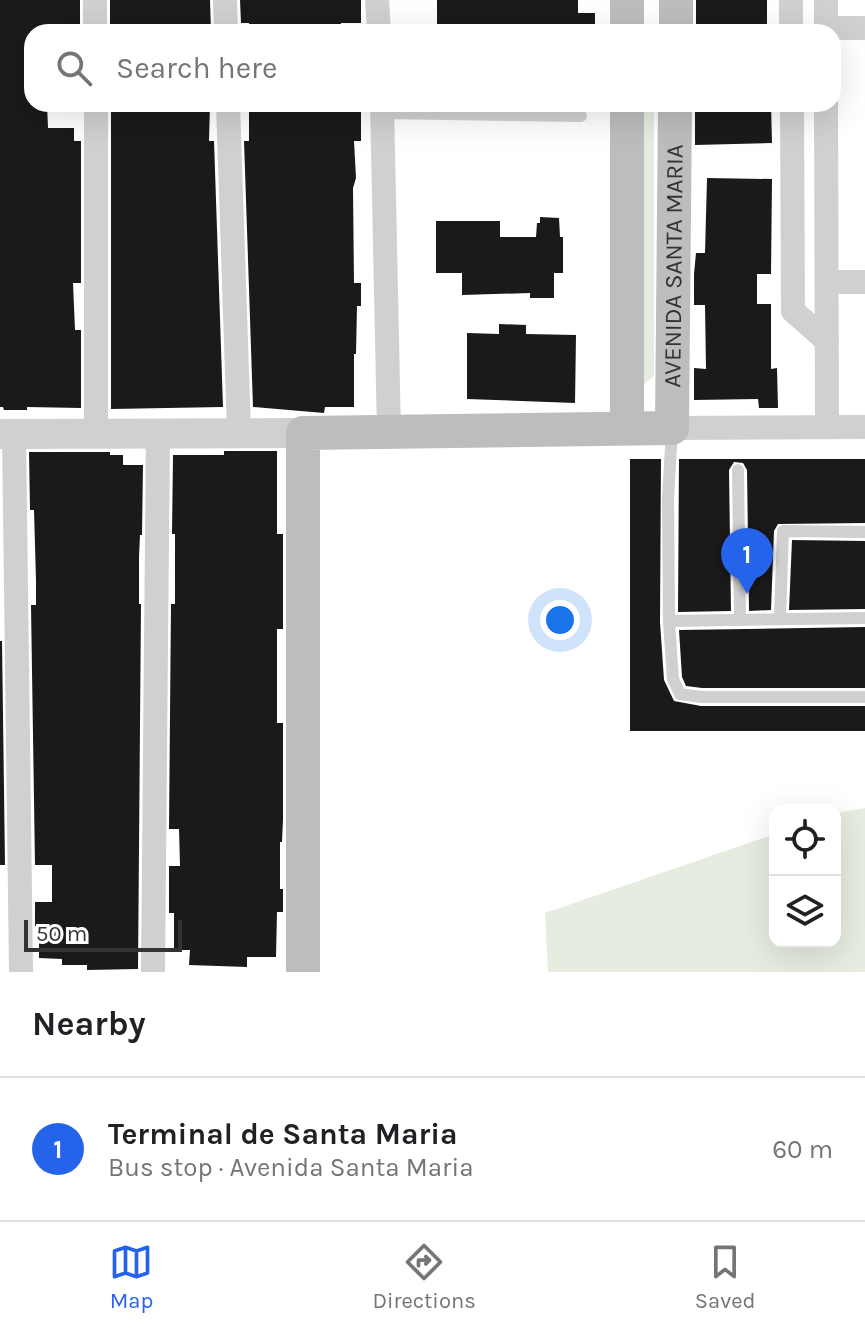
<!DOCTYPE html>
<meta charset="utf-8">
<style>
:root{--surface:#fff;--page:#f2f2f2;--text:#202124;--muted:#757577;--line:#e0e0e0;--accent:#2563eb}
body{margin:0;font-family:Karla,sans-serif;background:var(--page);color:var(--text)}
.controls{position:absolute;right:24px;bottom:24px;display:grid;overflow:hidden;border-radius:16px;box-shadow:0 8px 32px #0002}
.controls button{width:72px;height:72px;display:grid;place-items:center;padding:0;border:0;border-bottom:2px solid var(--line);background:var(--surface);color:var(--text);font:40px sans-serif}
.scale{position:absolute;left:24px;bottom:20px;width:158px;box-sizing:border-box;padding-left:8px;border:4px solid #333;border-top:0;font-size:22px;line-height:28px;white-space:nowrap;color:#333;-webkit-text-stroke:6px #fff;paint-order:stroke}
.you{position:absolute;left:560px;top:620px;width:28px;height:28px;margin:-20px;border:6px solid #fff;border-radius:50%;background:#1a73e8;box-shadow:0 0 0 12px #1a73e833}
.badge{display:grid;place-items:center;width:52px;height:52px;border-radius:50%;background:var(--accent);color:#fff;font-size:26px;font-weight:700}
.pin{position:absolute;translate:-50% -66px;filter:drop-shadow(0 2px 4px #0008)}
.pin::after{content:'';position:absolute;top:42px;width:28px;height:24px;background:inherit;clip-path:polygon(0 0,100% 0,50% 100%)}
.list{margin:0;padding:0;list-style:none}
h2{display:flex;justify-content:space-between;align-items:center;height:104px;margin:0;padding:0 32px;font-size:34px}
h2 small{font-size:26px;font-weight:400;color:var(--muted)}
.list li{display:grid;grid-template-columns:52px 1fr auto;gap:24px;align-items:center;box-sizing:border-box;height:144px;padding:0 32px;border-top:2px solid var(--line)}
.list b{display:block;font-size:30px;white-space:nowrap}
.list p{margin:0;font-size:26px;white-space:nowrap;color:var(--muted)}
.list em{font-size:26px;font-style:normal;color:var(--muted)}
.icon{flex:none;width:44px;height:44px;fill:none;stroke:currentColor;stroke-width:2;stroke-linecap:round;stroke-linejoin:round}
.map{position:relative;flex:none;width:865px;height:972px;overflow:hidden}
.search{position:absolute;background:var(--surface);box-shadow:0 8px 32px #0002;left:24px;right:24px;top:24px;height:88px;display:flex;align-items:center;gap:20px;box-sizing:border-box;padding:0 28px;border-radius:24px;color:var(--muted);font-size:30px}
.sheet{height:248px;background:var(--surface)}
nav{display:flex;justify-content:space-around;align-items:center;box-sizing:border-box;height:112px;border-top:2px solid var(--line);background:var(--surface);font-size:22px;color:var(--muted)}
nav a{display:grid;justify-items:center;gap:4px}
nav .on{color:var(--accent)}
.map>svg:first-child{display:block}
.green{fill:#e6ecdf}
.building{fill:#1a1a1a}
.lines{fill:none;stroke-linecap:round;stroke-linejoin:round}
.service{stroke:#d0d0d0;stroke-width:12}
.minor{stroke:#d0d0d0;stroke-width:24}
.tertiary{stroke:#d0d0d0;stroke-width:30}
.secondary{stroke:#bdbdbd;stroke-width:34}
.labels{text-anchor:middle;stroke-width:8;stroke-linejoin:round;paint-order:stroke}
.street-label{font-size:24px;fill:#333;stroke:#fff}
</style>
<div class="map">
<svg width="865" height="972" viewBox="0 0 865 972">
<rect width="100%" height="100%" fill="#fff"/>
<path class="green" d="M632,104H654V376L633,394Z
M865,808V972H548L545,913L775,834V942H835V813Z"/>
<path class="building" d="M0,0H80V32H32V104H47L48,128H74V141H81V283H73L75,330H81V408L27,407V410H4L3,407H0Z
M110,0H210L211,32H110Z
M240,0H361V23H341V32L250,31L249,23H241Z
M437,0H578V13H595V32H437Z
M696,0H767V32H696Z
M111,104H210L209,141H214L223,407L111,409Z
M249,104H361V141H354L356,178L353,188L354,283H361V306H357L356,354H354V407H325L324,413L253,407L244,141H249Z
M695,104H771L772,143L695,145Z
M707,178L772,179L771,274H757V304H771V369L777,368L778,408H759L758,399L694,400V368L706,369L705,305H694V274L696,253H705Z
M540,217L559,218L560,237H563V273H554V298H530V293L462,295V273H436V221H500V237H536L537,223H540Z
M499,324L526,325V334L576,335L575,403L467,399V333L499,334Z
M224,451H277V534H283V629H277V723H283V819L282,842H280V889H283V912H277L276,957H247V967L189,965L190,950H174V913H169V866H180L179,829H169L171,604H175V534H172L173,455H224Z
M29,452H110V455H123V465H143L142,535H140L139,557V604H141L138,969L87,970V965H62V959L39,958V926H35V902H52V865H35L31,605H36V581L34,510H30Z
M630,459H661L660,622L664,680L674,701L701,706H865V731H630Z
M679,459H865V523L778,524L774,531L771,610L749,611L747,470L743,463L734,462L729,470L731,611L678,612Z
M792,540L865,541V609L789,610Z
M865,627V688H702L686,686L682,677L679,630Z
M0,641H2L5,865H0Z"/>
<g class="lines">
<path class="service" d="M382,113L581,116
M672,431L668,498L669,621L865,618
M738,470L740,618
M780,618L783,531L865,532
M669,621L673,679L680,694L701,697H865"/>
<path class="minor" d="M95,0V32
M225,0L226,32
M377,0L379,32
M791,0V32
M826,0V32
M826,28H865
M96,104V433
M228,104L239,432
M382,104L389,432
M792,104L793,311L827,341
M826,104L827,427
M827,282H865
M672,428L865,427
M14,434L21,972
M153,972L158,431"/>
<path class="tertiary" d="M0,434L303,433"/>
<g class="secondary">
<path d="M627,0V32"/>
<path d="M676,32V0"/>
<path d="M627,104V427"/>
<path id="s1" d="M303,972V433L672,428L675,104"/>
</g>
</g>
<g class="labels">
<g class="street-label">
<text dy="8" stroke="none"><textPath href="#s1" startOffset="1070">AVENIDA SANTA MARIA</textPath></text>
</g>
</g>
</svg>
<div class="controls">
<button><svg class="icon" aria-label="locate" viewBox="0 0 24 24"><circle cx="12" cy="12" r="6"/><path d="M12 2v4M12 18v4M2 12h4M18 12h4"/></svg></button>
<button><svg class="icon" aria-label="layers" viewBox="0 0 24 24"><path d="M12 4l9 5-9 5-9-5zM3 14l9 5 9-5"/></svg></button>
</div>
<div class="scale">50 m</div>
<div class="you"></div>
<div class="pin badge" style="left:747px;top:594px">1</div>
<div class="search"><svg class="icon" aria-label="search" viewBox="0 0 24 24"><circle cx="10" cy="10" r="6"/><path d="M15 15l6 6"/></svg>Search here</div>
</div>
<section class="sheet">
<h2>Nearby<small></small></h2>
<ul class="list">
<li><span class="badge">1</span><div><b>Terminal de Santa Maria</b><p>Bus stop · Avenida Santa Maria</p></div><em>60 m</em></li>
</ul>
</section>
<nav>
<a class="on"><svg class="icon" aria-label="map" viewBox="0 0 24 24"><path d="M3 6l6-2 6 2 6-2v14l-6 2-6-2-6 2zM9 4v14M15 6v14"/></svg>Map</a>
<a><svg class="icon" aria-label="directions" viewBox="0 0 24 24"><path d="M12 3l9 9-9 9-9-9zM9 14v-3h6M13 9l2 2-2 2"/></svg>Directions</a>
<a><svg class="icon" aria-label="saved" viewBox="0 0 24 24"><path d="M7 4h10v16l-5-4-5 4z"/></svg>Saved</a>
</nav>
